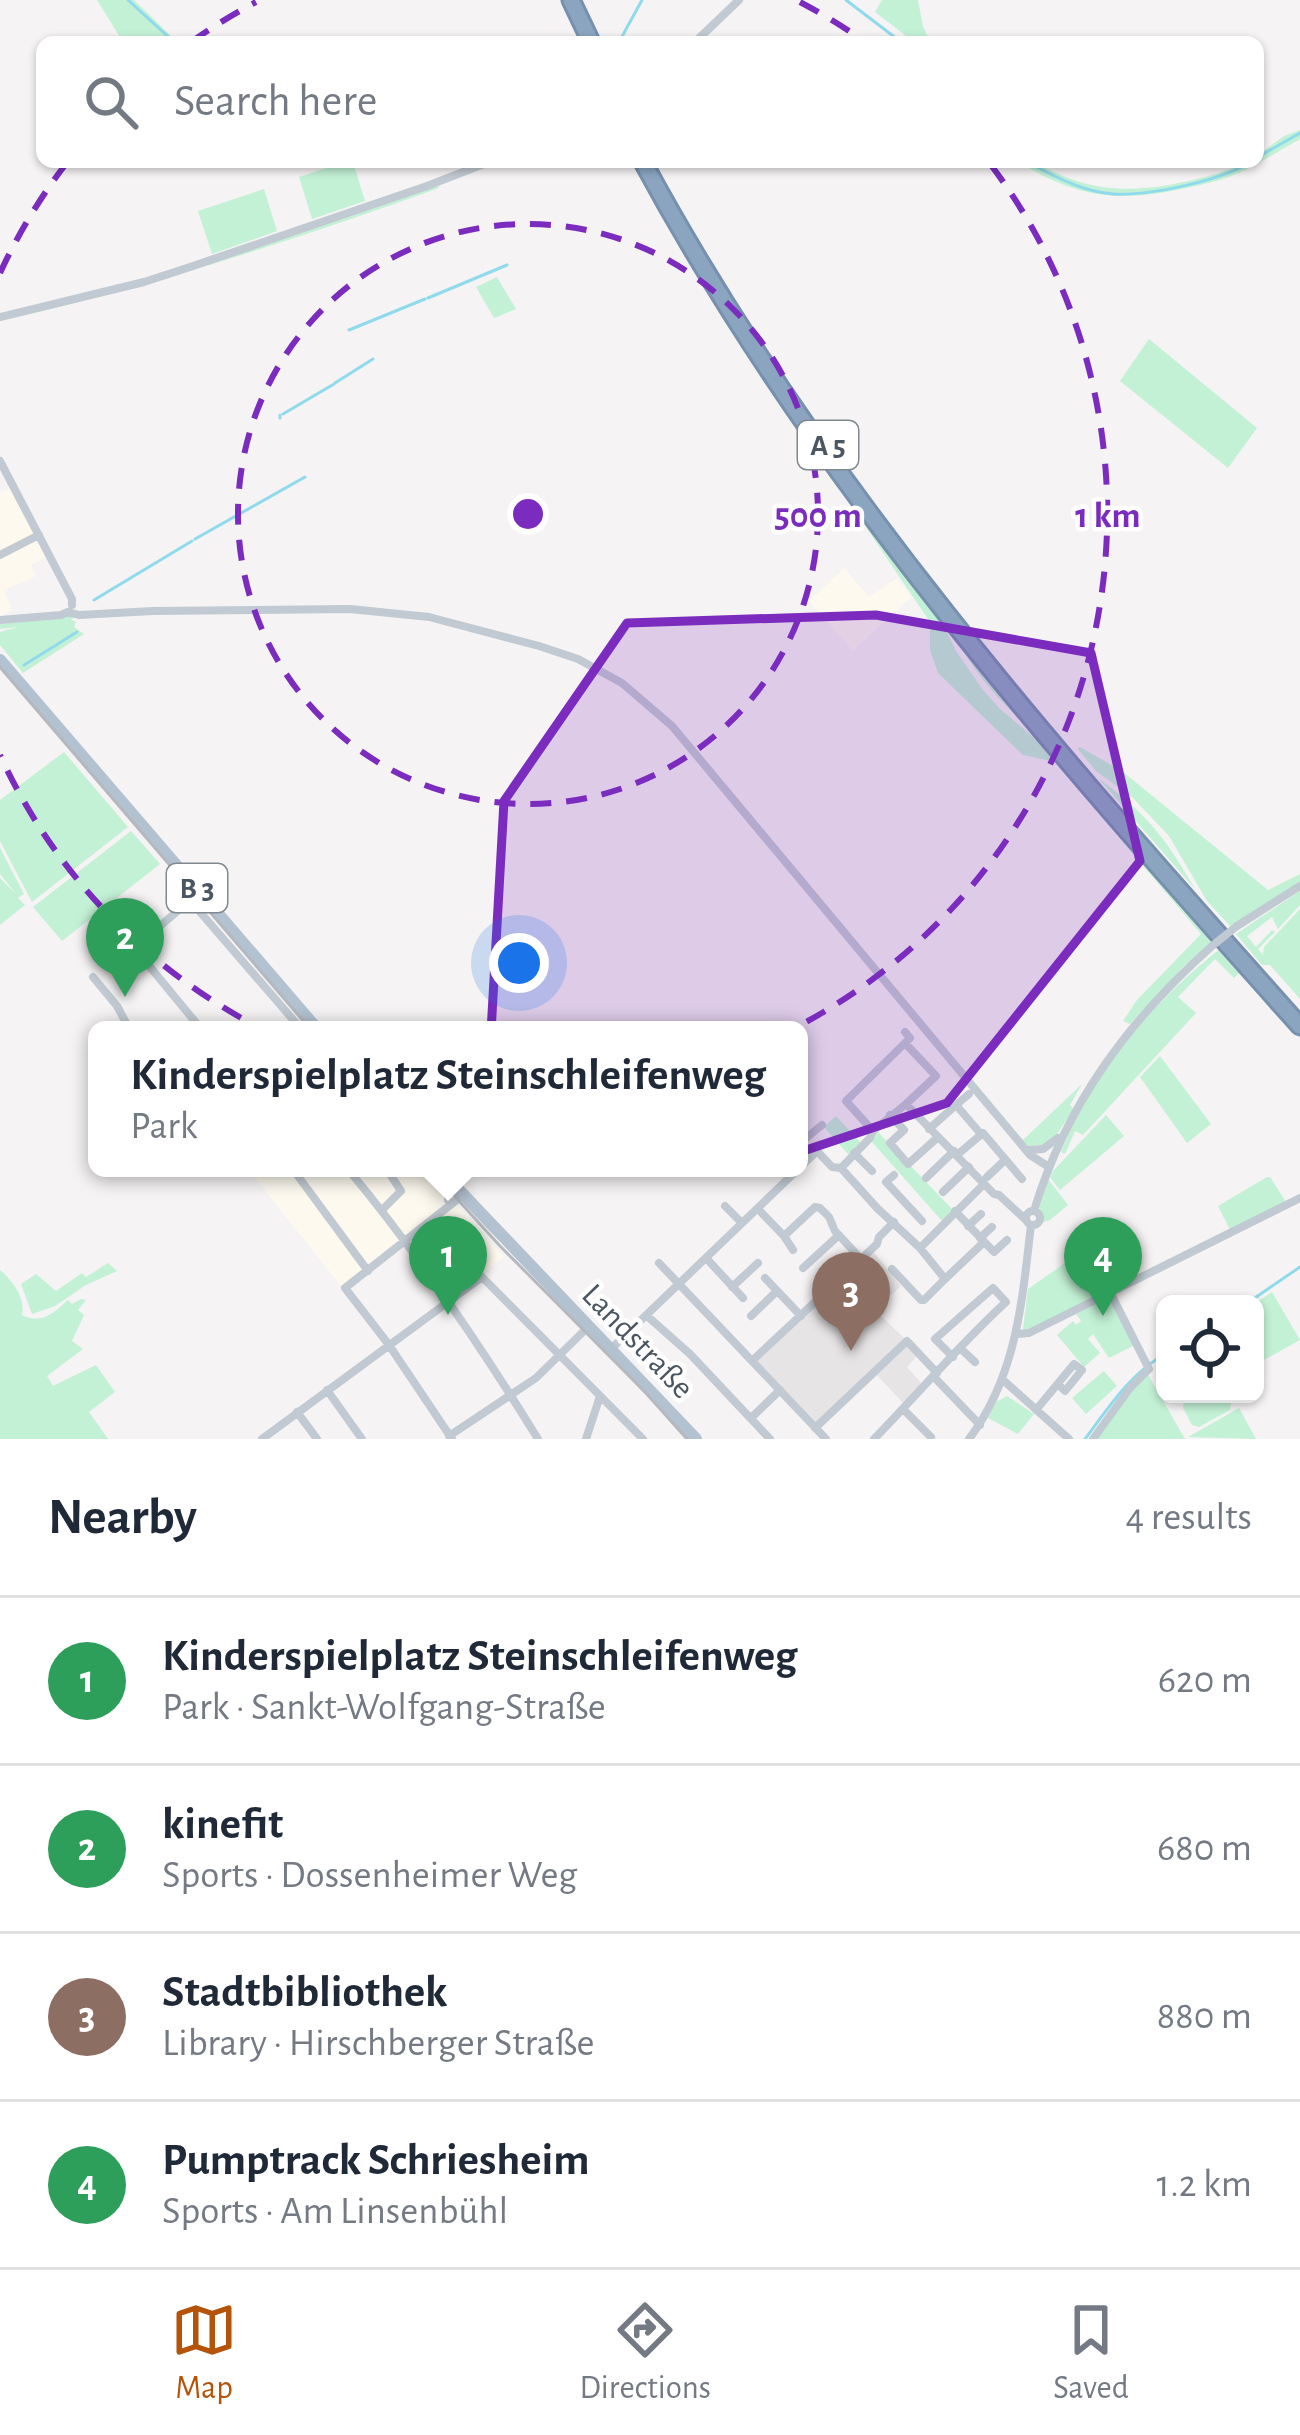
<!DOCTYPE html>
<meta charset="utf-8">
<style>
:root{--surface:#fff;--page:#f2f2f3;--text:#1f2937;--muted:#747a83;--line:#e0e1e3;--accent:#b45309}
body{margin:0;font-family:"Alegreya Sans",sans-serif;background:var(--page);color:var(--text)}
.controls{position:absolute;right:36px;bottom:36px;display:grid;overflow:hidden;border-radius:18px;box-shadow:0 3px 9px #0004}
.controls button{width:108px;height:108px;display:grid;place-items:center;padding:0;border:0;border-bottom:3px solid var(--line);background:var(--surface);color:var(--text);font:60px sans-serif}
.you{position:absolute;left:519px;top:963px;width:42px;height:42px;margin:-30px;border:9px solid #fff;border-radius:50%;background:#1a73e8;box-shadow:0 0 0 18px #1a73e833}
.badge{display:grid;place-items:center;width:78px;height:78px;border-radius:50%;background:var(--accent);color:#fff;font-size:39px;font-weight:700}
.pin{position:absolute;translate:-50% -99px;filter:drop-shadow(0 3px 6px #0008)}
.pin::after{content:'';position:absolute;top:63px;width:42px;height:36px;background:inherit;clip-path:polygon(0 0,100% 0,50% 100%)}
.popup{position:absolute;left:88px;top:1021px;width:720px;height:156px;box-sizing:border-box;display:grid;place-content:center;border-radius:18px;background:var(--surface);filter:drop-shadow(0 3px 9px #0005);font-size:39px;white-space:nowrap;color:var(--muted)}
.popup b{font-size:45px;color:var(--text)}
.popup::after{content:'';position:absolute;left:50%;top:100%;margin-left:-24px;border:24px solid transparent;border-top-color:var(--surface)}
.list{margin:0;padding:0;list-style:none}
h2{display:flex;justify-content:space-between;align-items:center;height:156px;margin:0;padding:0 48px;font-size:51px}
h2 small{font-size:39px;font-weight:400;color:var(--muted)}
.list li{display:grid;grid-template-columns:78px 1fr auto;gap:36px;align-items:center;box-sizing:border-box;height:168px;padding:0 48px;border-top:3px solid var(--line)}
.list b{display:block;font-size:45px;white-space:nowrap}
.list p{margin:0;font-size:39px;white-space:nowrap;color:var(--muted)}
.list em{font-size:39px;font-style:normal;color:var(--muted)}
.icon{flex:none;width:66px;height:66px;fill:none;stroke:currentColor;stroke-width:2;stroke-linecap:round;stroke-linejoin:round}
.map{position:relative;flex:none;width:1300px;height:1439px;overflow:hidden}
.search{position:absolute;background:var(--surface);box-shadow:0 3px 9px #0004;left:36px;right:36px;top:36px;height:132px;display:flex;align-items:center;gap:30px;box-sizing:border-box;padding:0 42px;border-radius:18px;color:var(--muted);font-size:45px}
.sheet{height:828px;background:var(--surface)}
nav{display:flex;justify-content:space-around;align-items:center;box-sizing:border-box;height:168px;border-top:3px solid var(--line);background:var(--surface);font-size:33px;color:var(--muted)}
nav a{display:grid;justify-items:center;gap:6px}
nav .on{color:var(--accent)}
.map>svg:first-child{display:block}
.commercial{fill:#fdf9ef}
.education{fill:#e6e4e5}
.green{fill:#c3f1d5}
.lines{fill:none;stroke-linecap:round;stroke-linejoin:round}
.stream{stroke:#90daee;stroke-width:3}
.highway-casing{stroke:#7690ad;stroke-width:21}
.minor{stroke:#c1cad2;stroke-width:8}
.major{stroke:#b3c2d1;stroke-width:12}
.highway{stroke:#8ba5c1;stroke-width:15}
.rail{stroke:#b5b8bd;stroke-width:3}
.minor-bridge{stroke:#c1cad2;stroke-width:8}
.marked{fill:#7b2cbf;fill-opacity:0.2;stroke:#7b2cbf;stroke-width:9;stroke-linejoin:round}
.ring{fill:none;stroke:#7b2cbf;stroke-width:6;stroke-dasharray:21 15}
.labels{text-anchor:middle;stroke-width:9;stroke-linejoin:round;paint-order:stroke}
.shield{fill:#fff;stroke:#808990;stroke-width:3}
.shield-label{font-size:30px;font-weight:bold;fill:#4a5661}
.street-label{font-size:33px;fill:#4a5661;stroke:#fff}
.centre{fill:#7b2cbf;stroke:#fff;stroke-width:6}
.ring-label{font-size:36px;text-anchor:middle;font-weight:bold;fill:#7b2cbf;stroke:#fff;stroke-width:9;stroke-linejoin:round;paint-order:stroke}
</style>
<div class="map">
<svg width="1300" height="1439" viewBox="0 0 1300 1439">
<rect width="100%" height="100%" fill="#f5f3f3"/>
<path class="commercial" d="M11,488L47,557L31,565L36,576L4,590L12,610L0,617V493Z
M844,568L869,597L897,578L911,597L853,651L809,601Z
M247,1168H423L504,1257L460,1290L448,1276L437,1283L406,1240L342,1287Z"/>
<path class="education" d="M872,1250L901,1286L876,1309L845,1276Z
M843,1279L906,1340L815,1424L757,1362Z
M908,1346L917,1356L907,1367L922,1384L903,1403L877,1375Z"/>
<path class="green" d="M97,0H134L171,36L170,42H123Z
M882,0H918L923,27L931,42H914L875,12Z
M1300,130V139C1280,150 1261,163 1241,172C1224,180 1205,184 1186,188C1126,201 1084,200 1029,168L1035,162C1096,198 1146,193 1212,175C1228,171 1242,162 1258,162V155L1284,136Z
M345,162H353L365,201L312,219L299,177Z
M437,185L439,188C294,240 150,287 0,321L104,295Z
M264,189L277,231L212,254L198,211Z
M497,277L516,309L494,318L476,287Z
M1149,339L1257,428L1228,468L1120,381Z
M833,474L938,614L956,651L983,690L1000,709L1056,756L1215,939L1183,967L1130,1024L1123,1021L1137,1000L1201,934L1055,762L1023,755L938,673L930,650V622L832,477Z
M72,616H76L71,620L76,622L74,627L84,634L23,673L0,645V632L18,627L0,629V624Z
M946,621L1039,736C994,698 974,672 946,621Z
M1080,747L1123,772L1268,890L1300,874V883L1231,927L1207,901L1169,836L1133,798L1096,771L1078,749Z
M64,752L128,827L32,902L0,841V800Z
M1098,778C1147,814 1165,837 1195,889Z
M131,831L160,864L62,941L33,907Z
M0,848L24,894L18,898L25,905L0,925V878L16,894L0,874Z
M1300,891V905L1278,929L1272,917L1247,936L1256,947L1272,930L1275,932L1258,949L1263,955L1264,947L1300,909V999L1270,965H1262L1236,934Z
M1220,949L1228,951L1256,981L1251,985L1239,973L1234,978L1215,959L1178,997L1196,1013L1083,1135L1075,1131L1065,1154L1061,1152C1094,1072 1152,1002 1220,949Z
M938,1039L1023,1140L1082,1084L1070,1105L1073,1108L1072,1111L1056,1136L1043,1147L1036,1145L1031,1148L1024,1144Z
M1160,1056L1211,1124L1187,1143L1140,1077Z
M1106,1115L1124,1136L1060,1190L1050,1177L1053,1171Z
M836,1116L861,1143L848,1154L824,1127Z
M878,1132L953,1210L942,1221L872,1142Z
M1267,1177H1270L1286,1202L1231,1232L1218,1206Z
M1048,1179L1068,1205L1050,1220L1041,1223L1040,1206Z
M1095,1242L1124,1284L1025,1333L1023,1329L1028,1289Z
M108,1263L117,1271L86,1285L55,1306L32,1314L21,1284L36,1274L56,1291L82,1273L86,1277Z
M0,1270C12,1280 26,1298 22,1315C42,1325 53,1313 68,1300L72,1304L81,1299L86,1300L78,1310L84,1315L72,1341L83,1349L47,1376L53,1386L96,1365L115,1392L89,1412L108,1439H0Z
M1272,1292L1300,1340L1255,1365L1254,1304Z
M1107,1298L1112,1301L1135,1345L1109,1358L1093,1334L1088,1339L1100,1353L1084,1367L1057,1335L1073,1321L1076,1325L1081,1321L1076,1314Z
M1104,1371L1117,1386L1086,1414L1072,1398Z
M1147,1373L1185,1439H1095L1106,1428L1104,1425Z
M1199,1394H1226L1231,1404L1230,1410L1199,1427L1192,1425L1183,1408L1184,1403Z
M1007,1396L1034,1414L1018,1434L988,1418L996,1402Z
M1239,1408L1256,1439L1188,1437Z"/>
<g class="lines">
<path class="stream" d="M128,0L174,42
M846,0L901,42
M619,42L642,0
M1258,157L1300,133
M416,162L421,165L428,162
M1028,162H1029
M1033,165C1057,178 1085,192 1113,194C1148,196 1221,181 1250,162
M428,298L507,265
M349,330L425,299
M335,383L373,359
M283,414L334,384
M280,418V415
M195,539L305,477
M94,600L192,541
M24,665L77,632
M1246,1304L1300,1267
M1085,1439C1109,1407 1130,1374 1165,1354"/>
<g class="highway-casing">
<path id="highway" d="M571,0L591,42
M643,162C816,483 1059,756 1300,1026"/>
</g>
<path class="minor" d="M695,42L739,0
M0,317L144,282L190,267L427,186L489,162
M0,461L72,599V605
M0,555L39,535
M68,612L79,615L153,611L350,609L429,617L539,646L578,659L622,683L672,726L1030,1155L1049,1167
M0,620L61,615L68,612
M1237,926L1300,886
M93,977L117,1006L130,1030
M202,1030L136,950L138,945L188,902L194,905L302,1030
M905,1043L910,1038L905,1032
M956,1105L969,1094
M890,1115L904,1130L890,1143L908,1164L937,1138
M929,1129L956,1105L980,1133
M873,1131L846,1101L905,1043L936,1076L906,1104
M800,1143L822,1125
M1029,1150L1043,1149L1058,1138
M854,1153L872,1171
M957,1155L983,1133L1022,1179
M292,1168L368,1271
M347,1168C418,1253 480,1345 538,1439
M841,1168L870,1138L873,1131L906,1104L994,1194L999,1195L1026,1220
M894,1175L886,1182L922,1221
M987,1177L1005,1160
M926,1178L954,1151
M943,1192L969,1167
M448,1200L449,1182
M725,1206L742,1223
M758,1209L784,1236L815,1207L820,1208L829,1217L835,1231L861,1259
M382,1210L401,1191L386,1168
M1026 1218a7 7 0 1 1 14 0a7 7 0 1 1-14 0Z
M955,1211L994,1252L1007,1240
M1034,1211C1066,1104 1129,1020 1212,946
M968,1226L981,1214
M784,1236L793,1250
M980,1238L992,1227
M706,1258L743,1298
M659,1263L826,1439
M803,1268L839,1235
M892,1269L921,1300H924L945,1279L920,1248
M765,1278L801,1316
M945,1279L984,1242
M732,1287L758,1263
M646,1315L690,1354L770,1439
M751,1316L777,1291
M1017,1334L1029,1333L1300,1198
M612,1348L817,1151L832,1167L841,1168L877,1208L920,1248L984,1184
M961,1349L975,1362
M753,1360L877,1244L879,1237L894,1222
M934,1377L980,1425
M1003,1380L1069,1439
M327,1390L362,1439
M903,1409L931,1437
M1036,1410L1074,1364L1082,1370L1065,1391L1058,1384
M297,1412L317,1439
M751,1418L780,1390
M815,1428L907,1341L937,1373
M449,1436L536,1378L588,1327
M262,1439L482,1277L643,1439
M452,1439L389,1345L345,1288L463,1195
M586,1439L600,1396
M874,1439C918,1394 960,1344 1006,1302L993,1288L935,1339L953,1357
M969,1439C1017,1375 1022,1301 1031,1225
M1093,1439L1130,1388L1149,1369L1111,1294"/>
<path class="major" d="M0,660L318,1030
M438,1168L696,1439"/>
<use href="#highway" class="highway"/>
<path class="rail" d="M0,667L311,1030
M429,1168L500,1246L645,1392L687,1439"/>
<path class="minor-bridge" d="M1212,946L1237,926"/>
</g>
<path class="marked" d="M876,615L1091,653L1140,861L947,1103L758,1166L490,1050L504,801L627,623Z"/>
<g class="ring">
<circle cx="528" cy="514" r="290"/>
<path d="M0 273A580 580 0 0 1 65 165M191 42A580 580 0 0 1 256 2M800 2A580 580 0 0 1 865 42M991 165A580 580 0 1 1 0 755"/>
</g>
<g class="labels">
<g class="shield">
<rect x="798" y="421" width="60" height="48" rx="9"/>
<rect x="167" y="864" width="60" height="48" rx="9"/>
</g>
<g class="shield-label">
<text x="828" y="455">A 5</text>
<text x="197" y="898">B 3</text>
</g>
<g class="street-label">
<text transform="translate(639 1340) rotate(46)" y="12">Landstraße</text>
</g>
</g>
<circle cx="528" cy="514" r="18" class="centre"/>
<g class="ring-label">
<text x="818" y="527">500 m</text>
<text x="1108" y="527">1 km</text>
</g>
</svg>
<div class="controls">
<button><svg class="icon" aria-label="locate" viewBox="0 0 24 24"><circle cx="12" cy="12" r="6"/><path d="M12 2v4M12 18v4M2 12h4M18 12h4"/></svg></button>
</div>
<div class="you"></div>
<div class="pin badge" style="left:448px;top:1315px;background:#2e9e5b">1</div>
<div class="popup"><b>Kinderspielplatz Steinschleifenweg</b>Park</div>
<div class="pin badge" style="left:125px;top:997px;background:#2e9e5b">2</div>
<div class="pin badge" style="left:851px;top:1351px;background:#8d6e63">3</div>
<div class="pin badge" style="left:1103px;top:1316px;background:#2e9e5b">4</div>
<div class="search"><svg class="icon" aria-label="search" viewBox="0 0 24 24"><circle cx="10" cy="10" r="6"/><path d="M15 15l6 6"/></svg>Search here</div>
</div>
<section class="sheet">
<h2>Nearby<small>4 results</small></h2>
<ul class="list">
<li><span class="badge" style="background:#2e9e5b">1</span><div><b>Kinderspielplatz Steinschleifenweg</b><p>Park · Sankt-Wolfgang-Straße</p></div><em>620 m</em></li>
<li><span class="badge" style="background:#2e9e5b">2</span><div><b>kinefit</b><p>Sports · Dossenheimer Weg</p></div><em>680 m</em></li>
<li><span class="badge" style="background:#8d6e63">3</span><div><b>Stadtbibliothek</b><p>Library · Hirschberger Straße</p></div><em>880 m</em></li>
<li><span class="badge" style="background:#2e9e5b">4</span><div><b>Pumptrack Schriesheim</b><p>Sports · Am Linsenbühl</p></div><em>1.2 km</em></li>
</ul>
</section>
<nav>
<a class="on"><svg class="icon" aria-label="map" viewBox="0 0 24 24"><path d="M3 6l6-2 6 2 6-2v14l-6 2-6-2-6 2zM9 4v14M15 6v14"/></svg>Map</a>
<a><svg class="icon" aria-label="directions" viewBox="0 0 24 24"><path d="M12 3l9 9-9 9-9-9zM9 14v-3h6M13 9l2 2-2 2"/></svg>Directions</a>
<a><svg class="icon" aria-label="saved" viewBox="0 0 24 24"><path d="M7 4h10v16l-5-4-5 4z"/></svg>Saved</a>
</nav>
